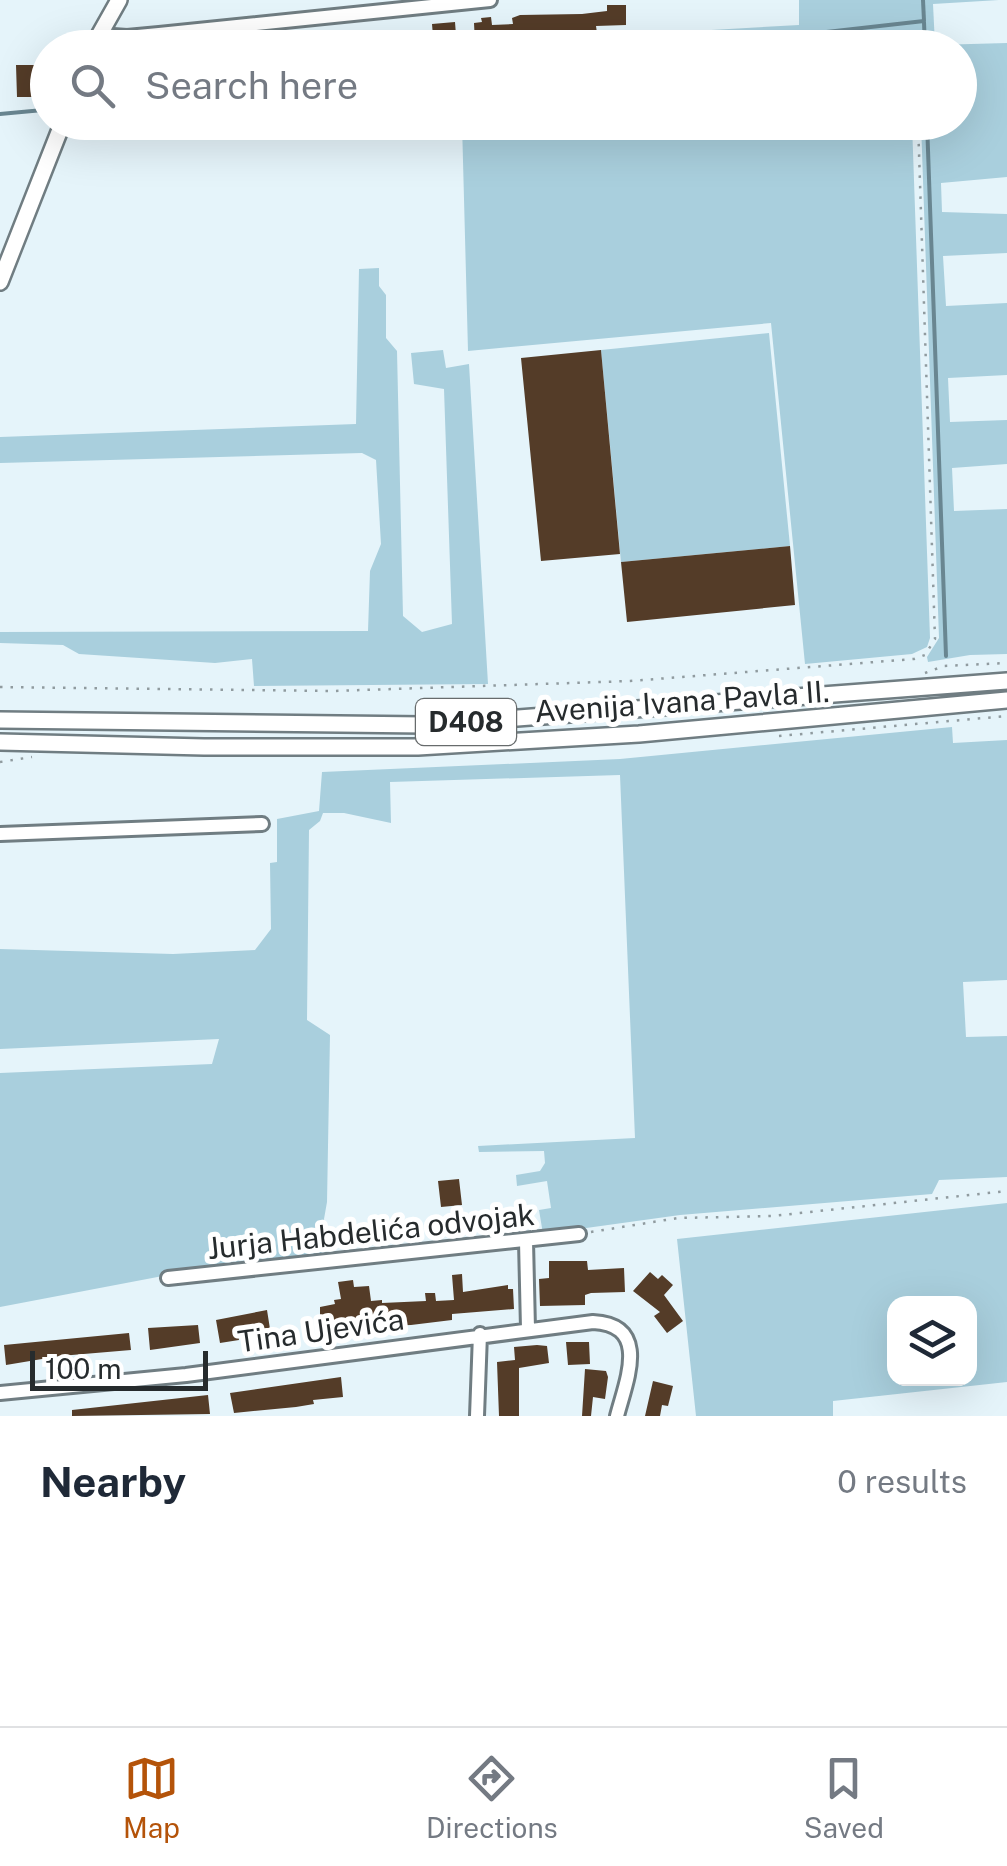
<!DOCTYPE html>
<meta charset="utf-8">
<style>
:root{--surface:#fff;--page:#f2f2f3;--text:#1f2937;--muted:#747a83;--line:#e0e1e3;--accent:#b45309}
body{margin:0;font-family:"Public Sans",sans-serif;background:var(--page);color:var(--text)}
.controls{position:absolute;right:30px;bottom:30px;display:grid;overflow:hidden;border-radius:20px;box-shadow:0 10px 40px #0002}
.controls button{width:90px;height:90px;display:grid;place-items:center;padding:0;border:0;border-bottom:2px solid var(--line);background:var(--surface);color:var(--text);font:50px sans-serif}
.scale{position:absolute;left:30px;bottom:25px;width:178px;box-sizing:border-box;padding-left:10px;border:5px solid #262b2d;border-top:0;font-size:28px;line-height:35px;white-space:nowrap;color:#262b2d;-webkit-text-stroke:8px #fff;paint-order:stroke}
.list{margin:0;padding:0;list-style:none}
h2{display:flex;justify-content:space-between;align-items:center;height:130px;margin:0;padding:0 40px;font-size:42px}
h2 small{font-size:32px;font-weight:400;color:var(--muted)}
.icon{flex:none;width:55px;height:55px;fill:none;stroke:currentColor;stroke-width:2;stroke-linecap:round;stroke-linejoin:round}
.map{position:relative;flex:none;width:1007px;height:1416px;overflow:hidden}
.search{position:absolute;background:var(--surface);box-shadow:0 10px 40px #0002;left:30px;right:30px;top:30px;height:110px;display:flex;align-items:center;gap:25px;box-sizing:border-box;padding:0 35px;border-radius:55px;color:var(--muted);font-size:38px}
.sheet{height:310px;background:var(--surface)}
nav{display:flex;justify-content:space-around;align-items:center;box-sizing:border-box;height:140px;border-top:2px solid var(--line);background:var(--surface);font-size:28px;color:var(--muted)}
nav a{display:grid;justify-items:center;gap:5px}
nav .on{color:var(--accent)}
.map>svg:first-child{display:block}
.green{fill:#a9cfdd;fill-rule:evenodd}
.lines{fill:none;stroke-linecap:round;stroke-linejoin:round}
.stream{stroke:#698691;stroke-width:4}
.building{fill:#543c28}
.minor-casing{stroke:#707d82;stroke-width:18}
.major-casing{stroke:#707d82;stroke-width:20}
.path{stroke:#909b9f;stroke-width:2.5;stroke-dasharray:2.5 8;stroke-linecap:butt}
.minor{stroke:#fff;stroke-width:12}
.major{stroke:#fff;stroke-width:15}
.labels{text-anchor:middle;stroke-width:10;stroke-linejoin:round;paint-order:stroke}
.shield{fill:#fff;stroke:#676b6c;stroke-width:2.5}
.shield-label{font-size:28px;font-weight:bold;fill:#262b2d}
.street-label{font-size:30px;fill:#262b2d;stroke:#fff}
</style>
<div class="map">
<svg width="1007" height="1416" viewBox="0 0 1007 1416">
<rect width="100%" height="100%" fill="#e5f4fa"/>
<path class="green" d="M799,0H999L933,4L935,45L1007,43V177L941,183L942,212L1007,214V253L943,256L946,306L1007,303V375L948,378L950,422L1007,420V464L952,468L954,511L1007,509V654L970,655L928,662L927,657L939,638L921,123L960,122V48L917,47L913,38L868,41V48L607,47L606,36L799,25Z
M462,123H912L930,638L927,647L912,654L805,664L771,323L468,351Z
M379,268V286L386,295V338L397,351L403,616L422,632L452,624L444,389L414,384L411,353L443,350L446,368L469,364L488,684L254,686L252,659L215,663L79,654L63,645L0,643V632L368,631L370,571L381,544L376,460L362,453L0,463V437L356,424L359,269Z
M769,333L790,546L621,562L601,350Z
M952,727L953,743L1007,740V980L963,982L966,1037L1007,1036V1177L939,1180L932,1194L680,1215L543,1234L539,1210L551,1208L547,1181L517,1186L516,1175L540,1171L545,1163L544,1151L479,1152L478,1146L635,1138L620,775L390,782L391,823L344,813H323L320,821L309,830L307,1020L330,1035L327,1202L324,1219L330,1255L168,1275L0,1307V1073L212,1064L219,1039L0,1049V949L173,954L255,950L271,929L270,863L277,862V819L319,811L322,772L620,759Z
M1007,1203V1382L833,1401V1416H696L677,1239ZM894,1304H970V1378H894Z"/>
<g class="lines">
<path class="stream" d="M924,22L925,48
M685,48L924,21L923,0
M0,114L43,110
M927,122L946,656"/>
</g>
<path class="building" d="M607,5H626V25L596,26L597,33L569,34L570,48H553V37L475,44L474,23L482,22L481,18L491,17L492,25L513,24L512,18L520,15L582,14L607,11Z
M455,22L457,48H434L432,24Z
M366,30L367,48H309L308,36Z
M16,65H48V89L35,86V97H17Z
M601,350L620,554L541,561L521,358Z
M790,546L795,605L627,622L621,562Z
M459,1179L462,1205L441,1207L438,1181Z
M549,1261H587L588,1270L624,1268L625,1292L591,1293L585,1295V1305L540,1306L539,1279L549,1278Z
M650,1272L658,1279L662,1275L673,1285L664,1295L683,1321L667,1333L654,1316L660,1312L633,1291Z
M462,1274L463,1292L508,1285V1289H513L514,1309L452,1314V1320L411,1325L355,1327V1321L320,1326V1307L335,1304L334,1300L341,1299L338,1282L353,1280L354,1287L369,1286L371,1301L382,1300V1303L426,1301L425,1293H435L436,1301L454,1300L452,1275Z
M267,1310L270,1329L238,1334L239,1340L220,1343L216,1320Z
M198,1325L200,1343L150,1350L148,1328Z
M129,1333L131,1350L60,1356L6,1365L4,1345Z
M566,1342H589L590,1364L568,1365Z
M537,1345L547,1346L549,1363L519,1368V1416H499L497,1362L515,1360L514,1347Z
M585,1369L606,1371L608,1377L605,1399L593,1397L591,1416H582Z
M341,1377L343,1397L313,1400L314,1404L296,1407L234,1413L230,1393Z
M653,1381L673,1386L668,1406L662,1405L660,1416H645Z
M208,1395L210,1414L72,1416V1410Z"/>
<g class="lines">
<g class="minor-casing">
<path id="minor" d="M99,35L127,37L159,34L490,0
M0,834L262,824
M526,1241L528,1329
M168,1278L579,1234
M0,1393L186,1375L593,1322C651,1325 626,1381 617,1416
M477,1416L480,1334"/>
</g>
<g class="major-casing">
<path id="major" d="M92,48L119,0
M0,282L63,122
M0,720L424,725L1007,681
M0,742L204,747H418L639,734L1007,700"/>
</g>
<path class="path" d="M910,46L911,48
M925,673L944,666L1007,663
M0,687L333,691L630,681L914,659L925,655L935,639L918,122
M779,736L1007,716
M0,762L32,757
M591,1232L678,1218L772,1216L1007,1191"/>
<use href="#minor" class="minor"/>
<use href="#major" class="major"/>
</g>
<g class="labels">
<rect class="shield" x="416" y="699" width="100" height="46" rx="8"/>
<g class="shield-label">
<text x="466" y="732">D408</text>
</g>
<g class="street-label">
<text transform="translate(682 702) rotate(-4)" y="10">Avenija Ivana Pavla II.</text>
<text transform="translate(371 1232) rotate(-6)" y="10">Jurja Habdelića odvojak</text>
<text transform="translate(321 1331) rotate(-8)" y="10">Tina Ujevića</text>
</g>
</g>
</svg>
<div class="controls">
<button><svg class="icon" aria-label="layers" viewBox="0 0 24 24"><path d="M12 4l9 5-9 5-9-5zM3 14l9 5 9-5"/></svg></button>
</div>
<div class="scale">100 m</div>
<div class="search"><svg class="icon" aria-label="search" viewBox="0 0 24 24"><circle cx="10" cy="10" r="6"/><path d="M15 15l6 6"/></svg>Search here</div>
</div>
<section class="sheet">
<h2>Nearby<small>0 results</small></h2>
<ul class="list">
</ul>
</section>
<nav>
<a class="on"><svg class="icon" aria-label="map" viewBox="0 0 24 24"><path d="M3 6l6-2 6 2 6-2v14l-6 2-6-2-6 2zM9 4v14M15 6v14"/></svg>Map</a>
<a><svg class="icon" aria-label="directions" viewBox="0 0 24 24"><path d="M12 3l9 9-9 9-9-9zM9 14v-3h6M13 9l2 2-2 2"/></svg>Directions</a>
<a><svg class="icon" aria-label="saved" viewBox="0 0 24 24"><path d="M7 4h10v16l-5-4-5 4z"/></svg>Saved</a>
</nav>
